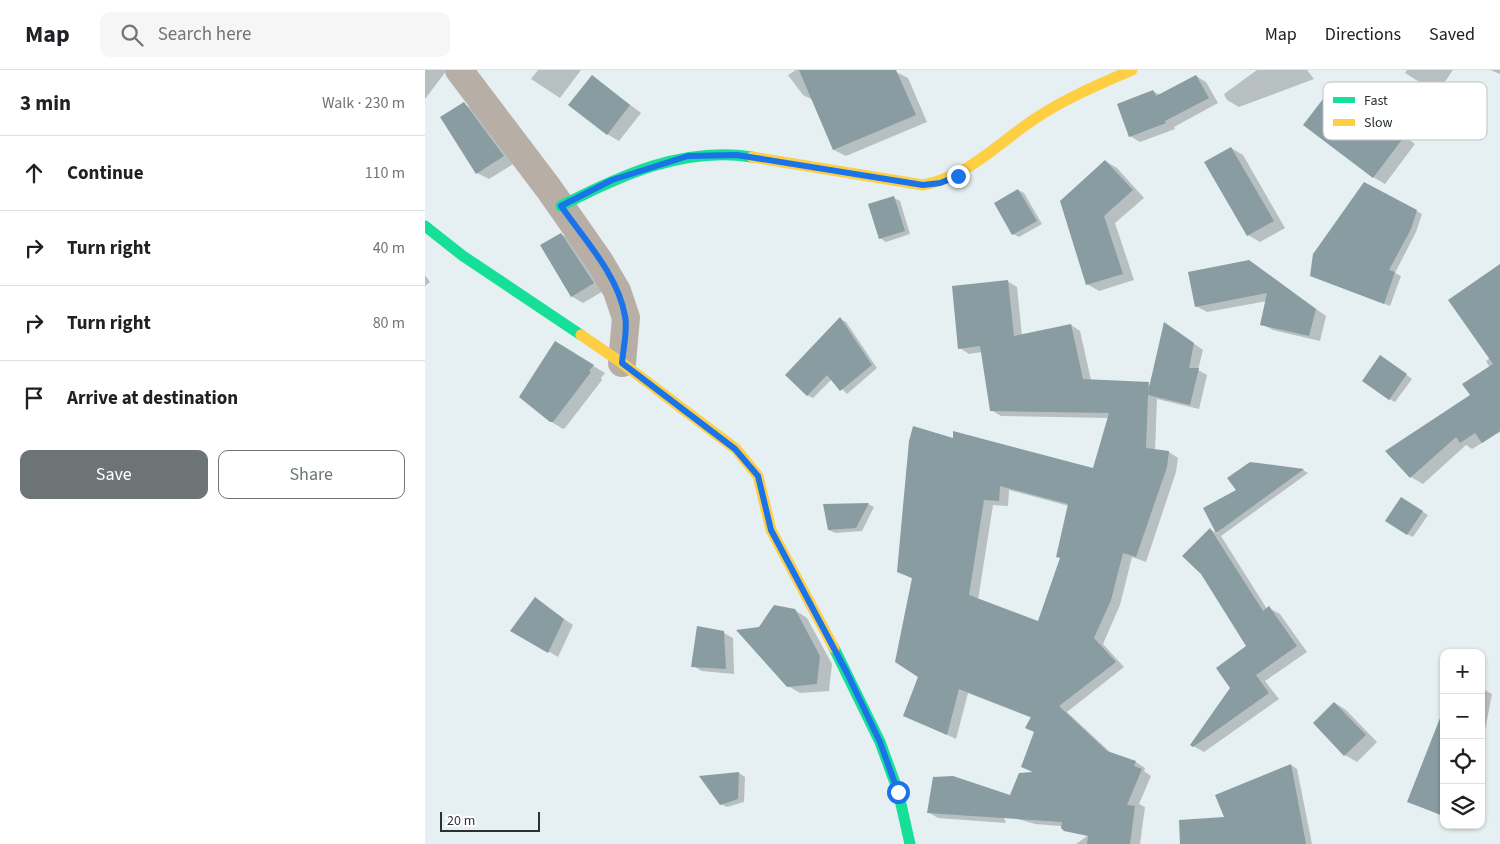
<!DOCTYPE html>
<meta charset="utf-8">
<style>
:root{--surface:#fff;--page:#f6f6f6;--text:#202124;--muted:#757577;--line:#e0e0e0;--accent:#6c7476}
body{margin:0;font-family:"Source Sans 3",sans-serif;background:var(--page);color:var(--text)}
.controls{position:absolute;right:15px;bottom:15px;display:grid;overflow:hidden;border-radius:10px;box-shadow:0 1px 4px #0004}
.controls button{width:45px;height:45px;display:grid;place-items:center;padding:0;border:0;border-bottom:1px solid var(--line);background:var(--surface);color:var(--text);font:25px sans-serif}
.scale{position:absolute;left:15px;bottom:12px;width:100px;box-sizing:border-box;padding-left:5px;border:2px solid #2a3134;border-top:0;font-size:14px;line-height:18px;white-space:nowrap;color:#2a3134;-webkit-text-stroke:4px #fff;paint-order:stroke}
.stop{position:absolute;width:15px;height:15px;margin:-11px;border:4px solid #1a73e8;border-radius:50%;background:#fff}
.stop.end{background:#1a73e8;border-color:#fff;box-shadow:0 1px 5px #0008}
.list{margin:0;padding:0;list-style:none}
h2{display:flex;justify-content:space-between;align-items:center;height:65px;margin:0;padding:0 20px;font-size:21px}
h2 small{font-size:16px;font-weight:400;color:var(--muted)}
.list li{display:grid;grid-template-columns:32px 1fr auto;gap:15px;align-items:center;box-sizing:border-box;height:75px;padding:0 20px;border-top:1px solid var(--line)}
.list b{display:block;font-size:19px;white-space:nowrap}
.list em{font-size:16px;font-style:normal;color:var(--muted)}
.actions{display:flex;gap:10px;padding:15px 20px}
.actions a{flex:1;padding:11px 0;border:1px solid var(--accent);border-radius:10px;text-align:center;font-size:18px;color:var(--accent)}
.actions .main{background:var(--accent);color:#fff}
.icon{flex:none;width:28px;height:28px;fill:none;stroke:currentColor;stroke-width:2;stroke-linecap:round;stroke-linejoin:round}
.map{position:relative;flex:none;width:1075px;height:774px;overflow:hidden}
header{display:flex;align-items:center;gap:30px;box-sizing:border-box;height:70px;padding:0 25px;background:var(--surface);border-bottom:1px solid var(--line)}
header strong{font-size:24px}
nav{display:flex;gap:28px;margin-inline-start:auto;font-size:18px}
.search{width:350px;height:45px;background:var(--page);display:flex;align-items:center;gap:12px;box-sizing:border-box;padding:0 18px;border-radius:10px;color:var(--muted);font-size:19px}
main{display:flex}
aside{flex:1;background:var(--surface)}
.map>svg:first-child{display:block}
.shadow{fill:#0003;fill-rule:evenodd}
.building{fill:#899ca2;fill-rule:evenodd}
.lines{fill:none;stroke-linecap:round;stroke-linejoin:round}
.street{stroke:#b7afa5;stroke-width:28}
.fast{stroke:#16e098;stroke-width:11}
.slow{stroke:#ffcf43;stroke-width:11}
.route{stroke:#1a73e8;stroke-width:6}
.key{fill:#fff;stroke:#bfc1c2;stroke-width:1}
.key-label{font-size:14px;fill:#2a3134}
</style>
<header>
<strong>Map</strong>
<div class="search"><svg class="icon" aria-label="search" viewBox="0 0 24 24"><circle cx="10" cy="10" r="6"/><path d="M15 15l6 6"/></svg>Search here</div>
<nav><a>Map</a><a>Directions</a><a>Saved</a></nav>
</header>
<main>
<aside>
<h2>3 min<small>Walk · 230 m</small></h2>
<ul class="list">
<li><svg class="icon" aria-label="ahead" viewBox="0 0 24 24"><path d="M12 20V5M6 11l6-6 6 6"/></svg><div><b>Continue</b></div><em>110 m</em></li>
<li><svg class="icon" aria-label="right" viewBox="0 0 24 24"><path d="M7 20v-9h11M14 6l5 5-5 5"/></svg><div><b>Turn right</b></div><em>40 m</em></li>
<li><svg class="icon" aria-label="right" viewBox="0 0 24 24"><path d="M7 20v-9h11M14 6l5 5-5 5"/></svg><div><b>Turn right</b></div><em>80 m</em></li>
<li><svg class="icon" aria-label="arrive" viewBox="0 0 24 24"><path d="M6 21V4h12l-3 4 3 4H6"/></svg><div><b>Arrive at destination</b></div></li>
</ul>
<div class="actions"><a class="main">Save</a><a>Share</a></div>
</aside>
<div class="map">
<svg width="1075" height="774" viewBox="0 0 1075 774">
<rect width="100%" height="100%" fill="#e6eff2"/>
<path class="shadow" d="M0,0H22L0,29Z
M113,0H156L135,28L106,9Z
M371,0L471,2L483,8L502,52L421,86L409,80L388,30L378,25L363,5Z
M832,0H882L889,9L814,37L802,30L799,24Z
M982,0H1028L1012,23L980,3Z
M1065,0H1075V4Z
M167,6L216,43L194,71L182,64Z
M771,6L781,12L793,33L749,57L750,59L715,72L705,66L728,21L735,25Z
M926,27L990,74L960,114L948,107L898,30L909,37L914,43Z
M39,34L51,41L90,93L64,109L52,103Z
M806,78L818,85L860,158L835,172L823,165L781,92Z
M680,91L692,98L719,128L690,153L709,210L674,221L662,214Z
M939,113L997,144L991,162L970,203L976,206L965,236L886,206Z
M593,120L599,123L617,154L594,167L588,164Z
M469,128L475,131L485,164L461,172L455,168Z
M136,164L148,171L180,220L158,233L146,226Z
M823,191L901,246L895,271L848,260L837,254L842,231L782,242L771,236Z
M1075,198V362L1047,379L1041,375L998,414L986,407L1065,298L1061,291L1065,288Z
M0,205L5,212L0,216Z
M582,211L592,217L597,266L646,255L655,261L666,310L726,315L748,259L778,280L773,300L782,305L774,339L732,329L730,381L744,382L753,388L751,402L721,492L707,487L695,535L678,574L699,597L642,642L687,684L711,692L720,698L719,701L726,706L714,734L720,737L715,774H651L672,759L610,754L589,748L609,703L597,696L610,662L607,648L543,623L531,669L480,645L494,607L488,509L473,501L529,369L669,399L684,348L576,346L566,340L557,282L544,284L535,278ZM584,420L644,436L636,488L614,553L553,530L568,435L583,436Z
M415,249L421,252L452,298L422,324L407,309L388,328L382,325Z
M142,280L180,303L176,308L177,310L140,358L138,359L125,351Z
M961,290L987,309L970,332L964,329Z
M825,393L878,400L883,403L796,466L842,539L844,538L855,544L882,582L840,611L854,629L779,682L768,676L806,618L823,577L785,459L793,464L780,438L813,420Z
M976,428L1003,445L988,467L982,464Z
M443,434L449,437L437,461L410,463L404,460L400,435Z
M110,529L148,555L133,587L87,560Z
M370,540L382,548L407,594L404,621L375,623L363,616L335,558Z
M299,563L308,568L309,604L277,601L268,596Z
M1056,618L1067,624L1056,681Z
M910,633L921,640L952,672L932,692L920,685Z
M1019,655V747L984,731Z
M866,695L872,699L887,774H756L801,748Z
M314,703L320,707L319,732L302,737L296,734L277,707Z
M570,724L581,753L513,748L503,742Z"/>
<path class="building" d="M374,0H471L491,45L408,80Z
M167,5L205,35L182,65L143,35Z
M771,5L784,28L740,51L741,53L704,67L692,34L728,20L731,26Z
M926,26L979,67L948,108L878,55L898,29L910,46Z
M39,32L79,86L51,104L15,47Z
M806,77L849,151L822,166L779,92Z
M680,90L708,120L679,146L698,204L661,215L635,131Z
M939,112L992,140L986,159L964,200L970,202L959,234L885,206L888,184Z
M593,119L612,151L587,165L569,133Z
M469,126L480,161L454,169L443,134Z
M136,163L169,213L146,227L115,175Z
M824,190L891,239L884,266L835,255L842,223L770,237L763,202Z
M1075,194V361L1057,373L1050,363L1035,373L1031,367L985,408L960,381L1045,325L1037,314L1068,294L1023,230Z
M583,210L589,266L646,254L658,309L724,312L723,322L739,252L769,273L764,298H774L765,335L723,325L721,378L744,381L742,397L711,487L698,483L686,530L669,568L691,592L634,636L682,681L711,691L709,696L717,699L702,735L710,736L705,774H662L663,766L639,761L636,758L637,752L502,743L508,707L528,706L585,725L594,703L608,702L596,697L609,662L600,658L606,647L534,619L522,665L478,646L493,607L470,592L487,508L472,502L484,371L488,356L528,368V361L668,398L684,343L565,341L555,276L533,279L527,216ZM575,416L643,434L631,487L635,488L613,551L544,525L559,430L574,431Z
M415,247L447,295L415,321L402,305L382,326L360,305Z
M130,271L169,295L164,301L166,302L128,352H125L94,327Z
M955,285L982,304L964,330L937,311Z
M825,392L879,399L791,463L778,438L811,420L802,408Z
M976,427L998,441L982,465L960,451Z
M444,433L431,458L403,460L398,434Z
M785,458L838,541L844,536L872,576L831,605L844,623L768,677L765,675L805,618L791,598L821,576L776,504L757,486Z
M110,527L139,549L123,583L85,561Z
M349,535L370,539L395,586L392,614L362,617L311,560L334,557Z
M272,556L299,561L301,599L266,597Z
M909,632L941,665L919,686L888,653Z
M1017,643H1019V746L982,732Z
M866,694L881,774H755L754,750L799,747L790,725Z
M314,702L313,729L295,735L274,706Z"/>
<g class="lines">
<path class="street" d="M34,0L124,119L175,192L192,221L201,248L197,293"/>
<path class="fast" d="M136,136C196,105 259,76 327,87
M0,156L38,186L156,265
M409,578L455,672L473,721L485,774"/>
<path class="slow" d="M327,87L498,115C545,106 573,73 611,48C641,28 675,14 707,0
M156,265L197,293L311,379L333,406L346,460L409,578"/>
</g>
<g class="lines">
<path class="route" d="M473,722L455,672L422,603L346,460L333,406L310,379L197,293C198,279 203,260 200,246C193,205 159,169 136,136L187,110L263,86L312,85L498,115L515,113L533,106"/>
</g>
<rect x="898" y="12" width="164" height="58" rx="8" class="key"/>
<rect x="908" y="27" width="22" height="6" fill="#16e098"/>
<rect x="908" y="49" width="22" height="7" fill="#ffcf43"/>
<g class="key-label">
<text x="939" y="35">Fast</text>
<text x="939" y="57">Slow</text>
</g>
</svg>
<div class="controls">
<button>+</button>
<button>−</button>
<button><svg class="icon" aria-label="locate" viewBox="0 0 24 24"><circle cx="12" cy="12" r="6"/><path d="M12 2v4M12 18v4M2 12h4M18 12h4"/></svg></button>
<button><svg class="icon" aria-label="layers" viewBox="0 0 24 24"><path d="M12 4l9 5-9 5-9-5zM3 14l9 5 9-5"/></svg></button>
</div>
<div class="scale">20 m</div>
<div class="stop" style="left:473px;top:722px"></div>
<div class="stop end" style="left:533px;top:106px"></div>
</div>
</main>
